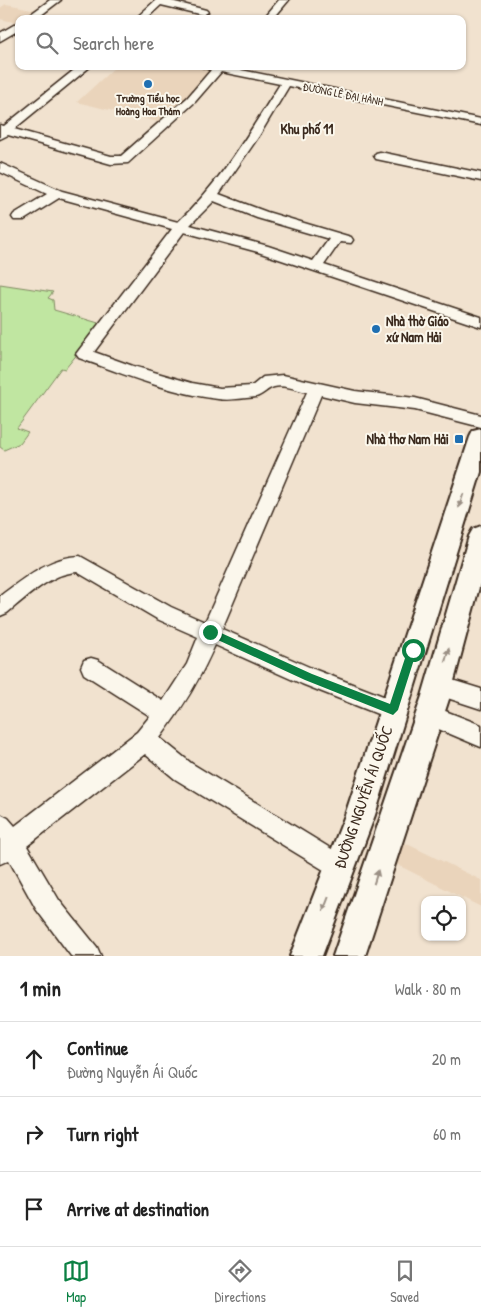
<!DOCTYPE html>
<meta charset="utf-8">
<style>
:root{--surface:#fff;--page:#f6f6f6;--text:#222;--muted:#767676;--line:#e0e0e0;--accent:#0b8043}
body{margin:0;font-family:"Patrick Hand",sans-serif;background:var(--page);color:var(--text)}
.controls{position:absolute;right:15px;bottom:15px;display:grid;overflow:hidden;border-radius:10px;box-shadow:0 1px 4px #0004}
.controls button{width:45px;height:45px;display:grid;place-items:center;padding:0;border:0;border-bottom:1px solid var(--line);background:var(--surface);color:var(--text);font:25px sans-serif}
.stop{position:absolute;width:15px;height:15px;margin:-11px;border:4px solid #0b8043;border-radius:50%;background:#fff}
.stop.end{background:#0b8043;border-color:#fff;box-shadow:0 1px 5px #0008}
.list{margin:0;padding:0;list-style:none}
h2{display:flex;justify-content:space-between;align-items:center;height:65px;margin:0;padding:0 20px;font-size:21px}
h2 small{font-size:16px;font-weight:400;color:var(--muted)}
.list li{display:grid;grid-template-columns:32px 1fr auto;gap:15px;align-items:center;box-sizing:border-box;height:75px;padding:0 20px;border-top:1px solid var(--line)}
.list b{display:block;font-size:19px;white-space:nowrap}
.list p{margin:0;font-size:16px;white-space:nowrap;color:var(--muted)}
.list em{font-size:16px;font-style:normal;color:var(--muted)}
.icon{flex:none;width:28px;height:28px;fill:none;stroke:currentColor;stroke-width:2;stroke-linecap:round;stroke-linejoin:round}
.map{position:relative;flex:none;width:481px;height:956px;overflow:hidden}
.search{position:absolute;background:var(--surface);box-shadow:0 1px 4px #0004;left:15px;right:15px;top:15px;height:55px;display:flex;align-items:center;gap:12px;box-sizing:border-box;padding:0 18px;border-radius:10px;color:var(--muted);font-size:19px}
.sheet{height:290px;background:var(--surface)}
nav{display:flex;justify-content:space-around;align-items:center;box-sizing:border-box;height:70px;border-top:1px solid var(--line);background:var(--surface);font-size:14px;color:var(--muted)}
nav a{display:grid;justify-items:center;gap:2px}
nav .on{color:var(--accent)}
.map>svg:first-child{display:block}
.built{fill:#ead4bb}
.green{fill:#c0e6a1;stroke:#7e8860}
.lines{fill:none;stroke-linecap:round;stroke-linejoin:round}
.minor-casing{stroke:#3b2a1e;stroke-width:3}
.major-casing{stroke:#3b2a1e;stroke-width:4}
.minor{fill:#fbf7ec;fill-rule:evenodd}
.major{fill:#fbf7ec;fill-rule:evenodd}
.oneway{fill:#9b9085}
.route{fill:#0b8043}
.poi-dot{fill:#1f6fb2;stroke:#fbf7ec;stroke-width:2}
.labels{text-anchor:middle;stroke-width:4;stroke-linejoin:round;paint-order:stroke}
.far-street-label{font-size:11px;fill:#3b2a1e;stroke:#fbf7ec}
.far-poi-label{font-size:11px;font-weight:bold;fill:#3b2a1e;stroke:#fbf7ec}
.far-quarter-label{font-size:14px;font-weight:bold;fill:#3b2a1e;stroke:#fbf7ec}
.poi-label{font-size:14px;font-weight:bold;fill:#3b2a1e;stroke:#fbf7ec;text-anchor:start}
.near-street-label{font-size:16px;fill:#3b2a1e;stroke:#fbf7ec}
</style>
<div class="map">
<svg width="481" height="956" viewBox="0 0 481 956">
<rect width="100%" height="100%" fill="#f1e2cf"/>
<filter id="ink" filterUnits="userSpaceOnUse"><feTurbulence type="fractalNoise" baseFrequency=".02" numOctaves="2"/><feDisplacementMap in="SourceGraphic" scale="10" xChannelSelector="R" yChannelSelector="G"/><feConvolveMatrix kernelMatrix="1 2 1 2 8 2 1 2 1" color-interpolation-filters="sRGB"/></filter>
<g filter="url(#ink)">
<path class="built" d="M6,4L37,10L25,19H19L18,23L0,19V8Z
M116,66H195L213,70L188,98L162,123L77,102Z
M403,842L481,880V907L396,864Z"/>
<path class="green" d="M0,284L53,292L48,298L53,300L54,310L102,324L65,369L61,368L17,428L28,432L20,443L4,450L0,447Z"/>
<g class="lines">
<g class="minor-casing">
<path id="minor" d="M50,0H61L36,19H24Z
M156,0H167L206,10L208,12L203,15L161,5L146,19H135Z
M279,0H289L273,19H263Z
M19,22V30L0,41V33Z
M79,66H91L14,129L111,156H121L187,98L211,70L200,66H222L481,119V125L289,86L259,136L219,194L267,212L351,237L353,240L351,243L340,242L324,265L481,317V327L258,252L184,232L94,352L133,366L192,383L220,388L252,386L263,377L283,375L355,391L415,398L481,415V427L415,410L355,403L321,395L222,629L316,670L401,703L404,710L401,717L393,720L302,684L215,645C200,679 182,709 160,738L191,763L348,859L352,867L348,875L340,879L332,875L175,779L145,754L27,846L59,900L97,947L101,956H71L36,909L9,860L0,864V814L8,818L15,826L137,732L150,716L84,674L81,667L84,660L91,658L98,660L163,701L187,664L198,637L157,619L77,572C51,573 27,597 7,613L0,616V596C24,578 49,557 80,556L171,607L205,622L307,392C297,390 284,384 274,387C268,388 263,395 256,397C244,398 230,401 218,399C170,393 123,374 79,358L76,354L79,350L172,229L59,198L24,220H14L12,217L14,214L47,194L0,172V163L62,191L178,222C220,183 249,133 280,84L221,72L195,102L128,163L111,164L8,135L0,139V125L4,126ZM214,201L257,218L329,239L313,261L268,246L190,225Z
M380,152L481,173V181L376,159L374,156L376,153Z
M439,676L481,689V709L432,693L429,686L432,679Z
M430,705L481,725V747L422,722L419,715L422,708Z"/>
</g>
<g class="major-casing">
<path id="major" d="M481,429V472L375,815L322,956H290L345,815L470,437L473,431Z
M481,526V580L450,696L365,956H333L422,696L469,536L473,529Z"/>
</g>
<use href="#minor" class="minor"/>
<use href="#major" class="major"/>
</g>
<defs><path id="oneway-solid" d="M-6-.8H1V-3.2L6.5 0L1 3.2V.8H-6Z" transform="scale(1.25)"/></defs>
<g class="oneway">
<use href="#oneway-solid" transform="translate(461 501) rotate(108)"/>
<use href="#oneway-solid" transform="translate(447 655) rotate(-74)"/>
<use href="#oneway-solid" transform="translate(376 877) rotate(-72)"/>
<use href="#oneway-solid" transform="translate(326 904) rotate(111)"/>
</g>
</g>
<path class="route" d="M210,628L312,674L390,704L409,646L413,645L417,650L398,710L393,715L305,680L207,635L205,632Z"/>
<g class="poi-dot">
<circle cx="148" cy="84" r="5"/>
<circle cx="376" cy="329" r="5"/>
<rect x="454" y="434" width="10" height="10" rx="2.5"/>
</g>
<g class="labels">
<g class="far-street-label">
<text transform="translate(343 94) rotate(11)" y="4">ĐƯỜNG LÊ ĐẠI HÀNH</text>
</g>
<g class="far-poi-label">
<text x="148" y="102">Trường Tiểu học<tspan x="148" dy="13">Hoàng Hoa Thám</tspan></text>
</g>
<g class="far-quarter-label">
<text x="307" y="134">Khu phố 11</text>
</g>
<g class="poi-label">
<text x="386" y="326">Nhà thờ Giáo<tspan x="386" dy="16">xứ Nam Hải</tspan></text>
<text x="449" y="444" text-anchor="end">Nhà thơ Nam Hải</text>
</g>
<g class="near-street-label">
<text transform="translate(363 797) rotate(-71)" y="6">ĐƯỜNG NGUYỄN ÁI QUỐC</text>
</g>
</g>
</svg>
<div class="controls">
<button><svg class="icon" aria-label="locate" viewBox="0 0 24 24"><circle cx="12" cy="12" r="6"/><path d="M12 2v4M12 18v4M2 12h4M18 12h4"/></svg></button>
</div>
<div class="stop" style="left:413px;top:650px"></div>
<div class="stop end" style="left:210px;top:632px"></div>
<div class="search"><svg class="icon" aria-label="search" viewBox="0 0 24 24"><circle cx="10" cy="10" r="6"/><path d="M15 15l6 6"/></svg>Search here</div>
</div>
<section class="sheet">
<h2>1 min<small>Walk · 80 m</small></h2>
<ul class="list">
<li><svg class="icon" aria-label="ahead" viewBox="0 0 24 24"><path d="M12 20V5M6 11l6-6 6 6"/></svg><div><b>Continue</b><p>Đường Nguyễn Ái Quốc</p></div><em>20 m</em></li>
<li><svg class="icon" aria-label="right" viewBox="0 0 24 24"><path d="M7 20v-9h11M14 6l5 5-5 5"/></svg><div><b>Turn right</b></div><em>60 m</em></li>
<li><svg class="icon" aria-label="arrive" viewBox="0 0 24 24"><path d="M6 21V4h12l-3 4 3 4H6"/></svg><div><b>Arrive at destination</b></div></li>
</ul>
</section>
<nav>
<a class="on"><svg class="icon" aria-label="map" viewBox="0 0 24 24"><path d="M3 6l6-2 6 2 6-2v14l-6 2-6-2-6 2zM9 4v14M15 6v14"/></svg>Map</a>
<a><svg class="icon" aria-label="directions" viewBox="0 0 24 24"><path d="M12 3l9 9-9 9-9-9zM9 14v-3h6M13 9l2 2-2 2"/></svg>Directions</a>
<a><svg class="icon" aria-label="saved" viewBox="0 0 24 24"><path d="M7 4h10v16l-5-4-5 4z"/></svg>Saved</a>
</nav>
